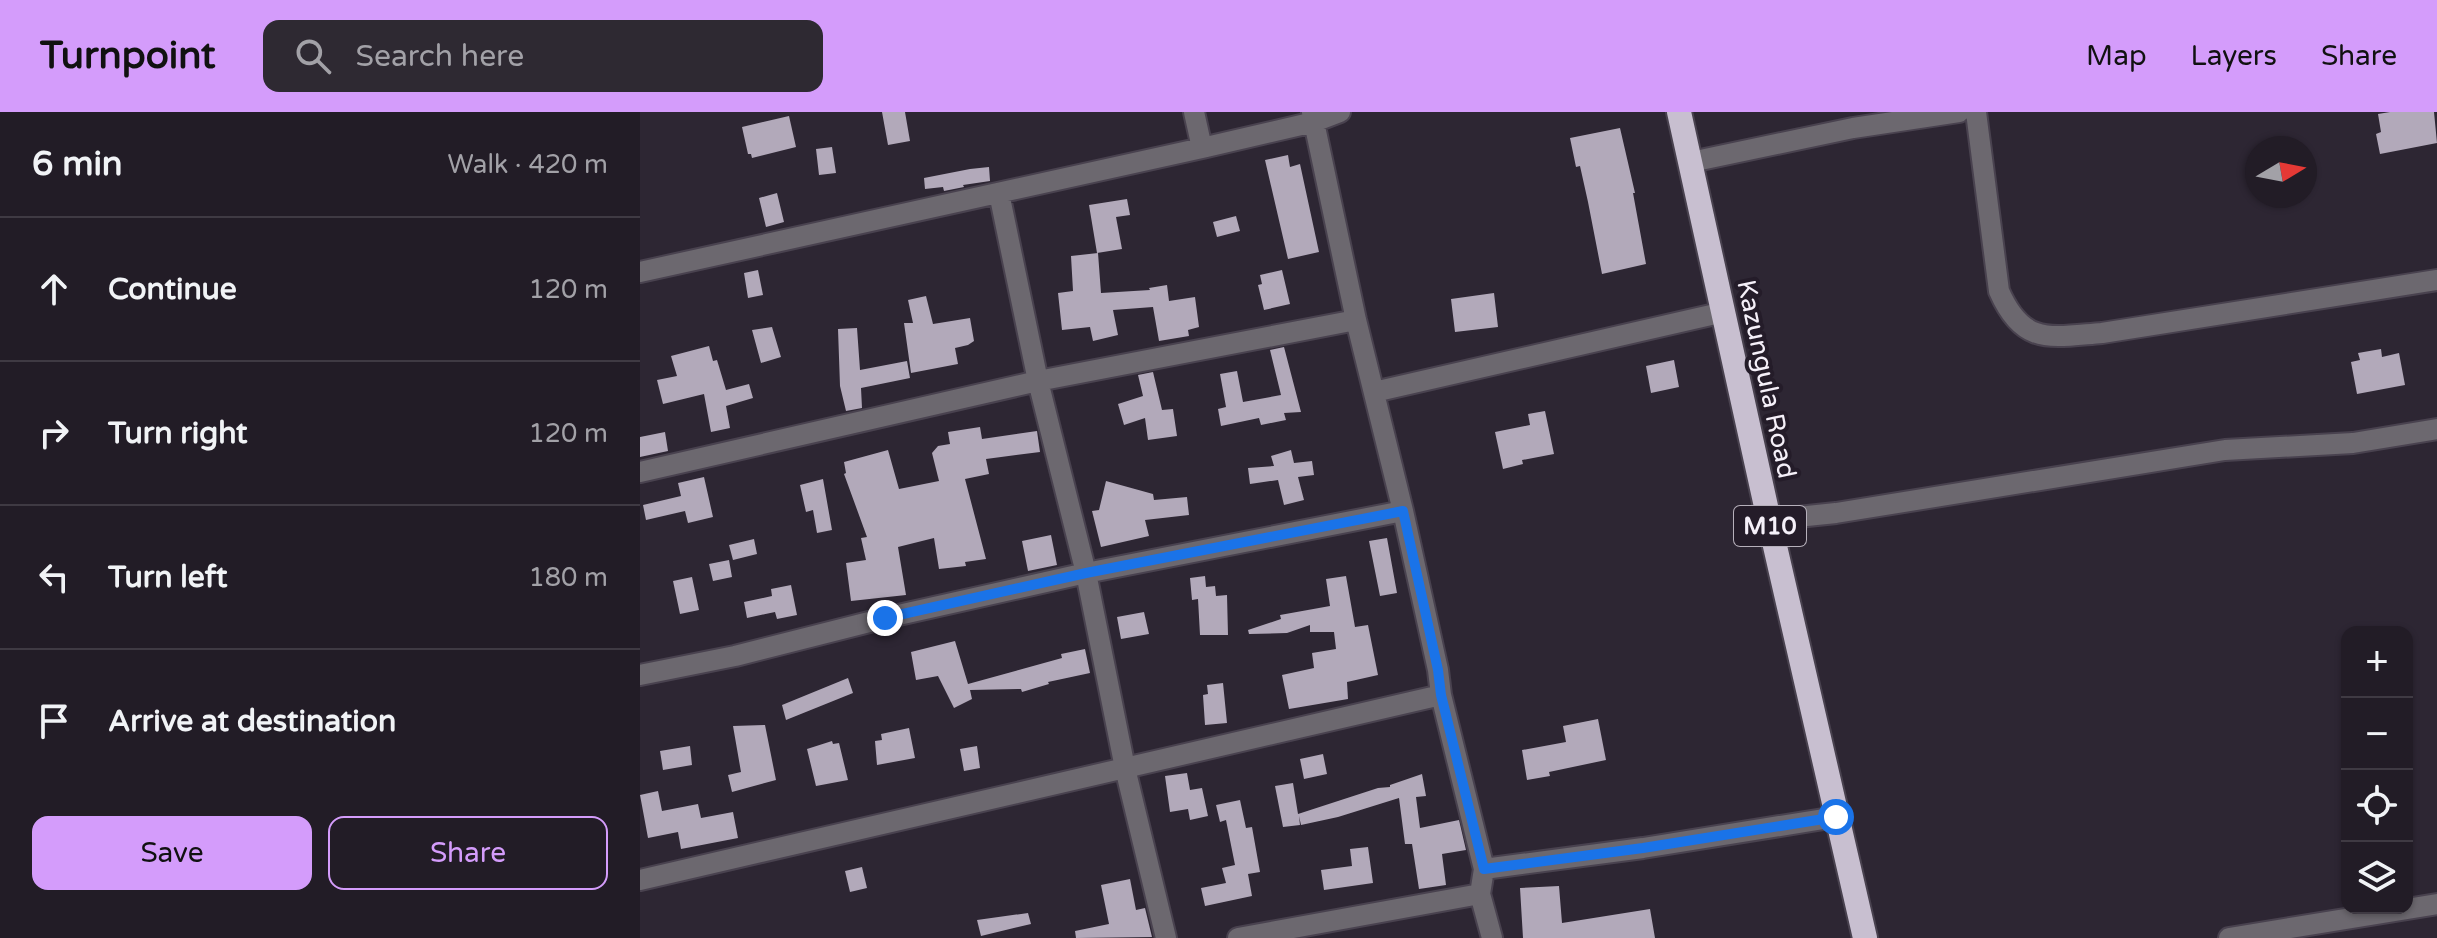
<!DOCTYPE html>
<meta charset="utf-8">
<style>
:root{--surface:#221c26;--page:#2e2932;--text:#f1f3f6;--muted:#a2a1a7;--line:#3f3a43;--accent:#d49cfb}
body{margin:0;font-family:"Varela Round",sans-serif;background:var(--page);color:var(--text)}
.controls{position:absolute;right:24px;bottom:24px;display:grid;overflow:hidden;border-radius:16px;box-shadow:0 2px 6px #0004}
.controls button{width:72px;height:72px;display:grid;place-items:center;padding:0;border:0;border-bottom:2px solid var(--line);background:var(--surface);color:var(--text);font:40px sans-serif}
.compass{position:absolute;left:1605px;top:24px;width:72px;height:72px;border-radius:50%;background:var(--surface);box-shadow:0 2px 6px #0004;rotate:80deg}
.stop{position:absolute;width:24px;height:24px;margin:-18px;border:6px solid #1a73e8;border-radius:50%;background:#fff}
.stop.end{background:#1a73e8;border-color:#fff;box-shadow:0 2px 8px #0008}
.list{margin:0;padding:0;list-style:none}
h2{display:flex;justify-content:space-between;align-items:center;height:104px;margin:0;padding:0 32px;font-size:34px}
h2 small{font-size:26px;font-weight:400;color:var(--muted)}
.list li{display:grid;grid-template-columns:52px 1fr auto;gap:24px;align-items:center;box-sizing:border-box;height:144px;padding:0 32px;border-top:2px solid var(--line)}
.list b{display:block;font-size:30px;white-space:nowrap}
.list em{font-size:26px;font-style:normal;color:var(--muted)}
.actions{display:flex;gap:16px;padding:24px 32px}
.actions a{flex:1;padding:18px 0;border:2px solid var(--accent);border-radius:16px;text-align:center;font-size:28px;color:var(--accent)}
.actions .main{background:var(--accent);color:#111}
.icon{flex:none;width:44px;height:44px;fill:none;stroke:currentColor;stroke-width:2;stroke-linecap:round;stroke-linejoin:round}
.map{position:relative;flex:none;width:1797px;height:826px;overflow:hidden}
header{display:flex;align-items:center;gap:48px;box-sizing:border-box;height:112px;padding:0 40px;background:var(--accent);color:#111}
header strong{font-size:38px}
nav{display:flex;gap:44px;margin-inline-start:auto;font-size:28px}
.search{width:560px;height:72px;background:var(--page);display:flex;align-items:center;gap:20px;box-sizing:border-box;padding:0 28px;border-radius:16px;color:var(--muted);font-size:30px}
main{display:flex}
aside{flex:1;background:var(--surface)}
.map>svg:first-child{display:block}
.building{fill:#b2a9ba}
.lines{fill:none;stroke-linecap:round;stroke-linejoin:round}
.street-casing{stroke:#49424f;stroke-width:24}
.highway-casing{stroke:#49424f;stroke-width:28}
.street{stroke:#6c686f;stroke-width:20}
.highway{stroke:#c8bfd0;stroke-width:24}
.route{stroke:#1a73e8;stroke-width:10}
.labels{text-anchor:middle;stroke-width:8;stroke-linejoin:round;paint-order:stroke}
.shield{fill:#241c29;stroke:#b6b0bb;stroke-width:2}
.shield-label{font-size:24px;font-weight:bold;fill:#f5f0f9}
.street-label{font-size:26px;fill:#f5f0f9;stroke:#241c29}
</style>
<header>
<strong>Turnpoint</strong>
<div class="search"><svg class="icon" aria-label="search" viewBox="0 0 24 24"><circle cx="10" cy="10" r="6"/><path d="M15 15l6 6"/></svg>Search here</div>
<nav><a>Map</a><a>Layers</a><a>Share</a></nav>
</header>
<main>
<aside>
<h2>6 min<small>Walk · 420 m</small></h2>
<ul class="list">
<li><svg class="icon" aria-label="ahead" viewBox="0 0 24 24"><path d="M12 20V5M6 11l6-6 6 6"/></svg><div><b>Continue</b></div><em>120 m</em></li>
<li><svg class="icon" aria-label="right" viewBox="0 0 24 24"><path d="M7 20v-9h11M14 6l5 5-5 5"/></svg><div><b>Turn right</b></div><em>120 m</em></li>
<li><svg class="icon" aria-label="left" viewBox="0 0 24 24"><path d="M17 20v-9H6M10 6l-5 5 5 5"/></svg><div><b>Turn left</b></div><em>180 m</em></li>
<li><svg class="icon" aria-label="arrive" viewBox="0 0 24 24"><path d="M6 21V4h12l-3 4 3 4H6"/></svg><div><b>Arrive at destination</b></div></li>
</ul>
<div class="actions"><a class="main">Save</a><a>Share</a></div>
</aside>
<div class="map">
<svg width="1797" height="826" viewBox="0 0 1797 826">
<rect width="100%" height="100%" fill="#2d2633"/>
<path class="building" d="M242,0H265L270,29L248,33Z
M1750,0H1794L1797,31L1740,42L1736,22L1741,20L1738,2Z
M149,4L156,35L112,46L111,42H108L102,15Z
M980,16L995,81H993L1006,152L962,162L948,90L940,54L936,55L930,26Z
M192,35L196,61L179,63L176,37Z
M648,43L650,55L660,52L679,140L648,147L625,48Z
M349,55L350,69L323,73L324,75L304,79L303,75L285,77L284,66L330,57Z
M137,81L144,110L126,115L119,86Z
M487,87L490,103L476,105L482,137L457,141L449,93Z
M596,104L600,119L577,125L573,110Z
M458,141L461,181L510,178L509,176L527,173L529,189L555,185L559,215L548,218L549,224L519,229L513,195L473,198L478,223L453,229L450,215L422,218L418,181L433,179L431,144Z
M118,158L123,183L108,186L104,161Z
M642,158L650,192L624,198L618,173L622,172L620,163Z
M854,181L858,215L815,220L811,187Z
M286,184L293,212L330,206L334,229L328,233L315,236L318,252L271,261L264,211H273L268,188Z
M132,215L141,245L121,251L112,218Z
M217,216L220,258L267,249L270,266L221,276L222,296L206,299L200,274L198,217Z
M69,234L73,249L77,248L86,278L109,272L113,286L86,294L90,316L71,320L64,282L23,292L17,268L37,264L31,244Z
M644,235L661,300L644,301L646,308L621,313L619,306L581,314L578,297L586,295L580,262L597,259L603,290L641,283L630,238Z
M1741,237L1742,245L1759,241L1765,273L1717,282L1711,250L1720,248L1718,241Z
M1034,248L1039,275L1011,281L1006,254Z
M513,260L522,298L533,297L537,324L508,328L505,306L484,313L478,292L503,284L498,263Z
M905,299L914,342L882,348L883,352L863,357L855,320L890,313L888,302Z
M340,315L342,327L397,319L400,340L346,347L349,362L325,367L346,447L325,450L326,454L299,457L294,426L258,435L266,483L211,489L206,451L226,448L221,426L227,425L204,362L206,361L204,350L248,338L259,377L299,369L292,341L298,334L310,332L308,320Z
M25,320L28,339L0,345V325Z
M651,338L654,351L672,349L674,363L658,365L664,388L644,393L638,368L610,372L608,356L634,354L631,344Z
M64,365L73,405L48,411L45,399L6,408L3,393L41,384L38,371Z
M183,367L192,418L177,421L173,398L166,400L160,373Z
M466,369L513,382L514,388L547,385L549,403L505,408L509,424L461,435L452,399L459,398Z
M411,423L417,453L388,459L382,429Z
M747,426L757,481L740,484L729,429Z
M114,427L117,442L93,448L89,433Z
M89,448L92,465L73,469L69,452Z
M565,464L566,475L575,474L576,484L587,483L588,523H560L558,487L552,488L550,466Z
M706,464L715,515L728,513L738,563L707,570L708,587L649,597L642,563L674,556L672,541L696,537L694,520H670V513L647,521L609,522L608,518L641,507L640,503L690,494L686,467Z
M52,465L59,498L40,502L33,469Z
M151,473L157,503L137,507L135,500L107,506L104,490L132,484L131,477Z
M504,500L509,522L481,527L477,505Z
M315,529L328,572L422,546L421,542L445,537L450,561L408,570L409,572L382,580L381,577L330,578L332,587L314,596L298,564L276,568L271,540Z
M208,566L213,581L146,608L142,593Z
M583,571L587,611L565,613L563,583L568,582L567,573Z
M958,607L966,648L909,660L910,664L887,668L882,638L926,630L923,614Z
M125,613L136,668L92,680L88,663L101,660L93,614Z
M269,616L275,646L237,653L235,629L242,628L241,622Z
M192,629L193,632L199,631L208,668L176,674L167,637Z
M50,634L52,653L23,658L20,639Z
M337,634L340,656L324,659L320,637Z
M683,642L687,662L664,667L660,647Z
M547,661L550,678L562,676L568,704L550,708L548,697L530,700L525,664Z
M782,662L786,684L776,685L780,716L819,708L826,738L802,742L806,773L779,777L772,732H765L759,686L698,705L661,713L659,704L660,713L643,715L635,674L653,671L658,702L738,676L750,675V673Z
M18,679L22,699L58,692L61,706L93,700L98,726L41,737L38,720L8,726L0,683Z
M600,688L606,716L612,715L620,760L608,762L612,784L565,794L561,776L586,771L582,756L595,753L586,708L580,710L576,693Z
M728,735L733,771L684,778L681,758L712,754L710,737Z
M222,755L227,776L210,780L205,759Z
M490,767L496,798L505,796L512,825L436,826L435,819L469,812L461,773Z
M919,774L922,811L1010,797L1015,826H883L880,776Z
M388,801L391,812L341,824L337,808Z"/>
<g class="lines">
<g class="street-casing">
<path id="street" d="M554,0L562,36L674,10L716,208L763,399L798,558L801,583L844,757L1003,736L1196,705
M672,0L674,10L700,0
M1336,0L1359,179C1383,234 1410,225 1462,221L1797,168
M1051,50L1213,16L1319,0
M359,81L398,269L446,461L485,656L526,826
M0,160L562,36
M734,280L1084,200
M0,360L398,269L716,208
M1129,408L1196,401L1585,338L1713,331L1797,317
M0,563L95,544L245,506L446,461L763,399
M0,768L801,583
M840,782L852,826
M598,826L840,782L844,757
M1589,826L1797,792"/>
</g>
<g class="highway-casing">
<path id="highway" d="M1039,0L1129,408L1225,826"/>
</g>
<use href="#street" class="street"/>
<use href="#highway" class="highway"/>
</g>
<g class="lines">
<path class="route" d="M245,506L446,461L763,399L798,558L801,583L844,757L1003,736L1196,705"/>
</g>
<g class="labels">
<rect class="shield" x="1094" y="394" width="72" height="40" rx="6"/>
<g class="shield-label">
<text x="1130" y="422">M10</text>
</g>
<g class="street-label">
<text transform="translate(1127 267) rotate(78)" y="9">Kazungula Road</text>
</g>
</g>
</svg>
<div class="controls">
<button>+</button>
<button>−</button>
<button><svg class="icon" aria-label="locate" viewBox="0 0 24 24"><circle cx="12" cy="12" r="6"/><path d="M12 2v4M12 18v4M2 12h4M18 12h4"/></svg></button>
<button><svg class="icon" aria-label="layers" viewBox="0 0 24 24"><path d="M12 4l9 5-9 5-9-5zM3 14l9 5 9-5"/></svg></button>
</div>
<svg class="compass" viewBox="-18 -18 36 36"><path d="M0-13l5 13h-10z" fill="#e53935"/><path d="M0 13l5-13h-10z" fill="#a2a1a7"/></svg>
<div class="stop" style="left:1196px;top:705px"></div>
<div class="stop end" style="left:245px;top:506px"></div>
</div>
</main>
